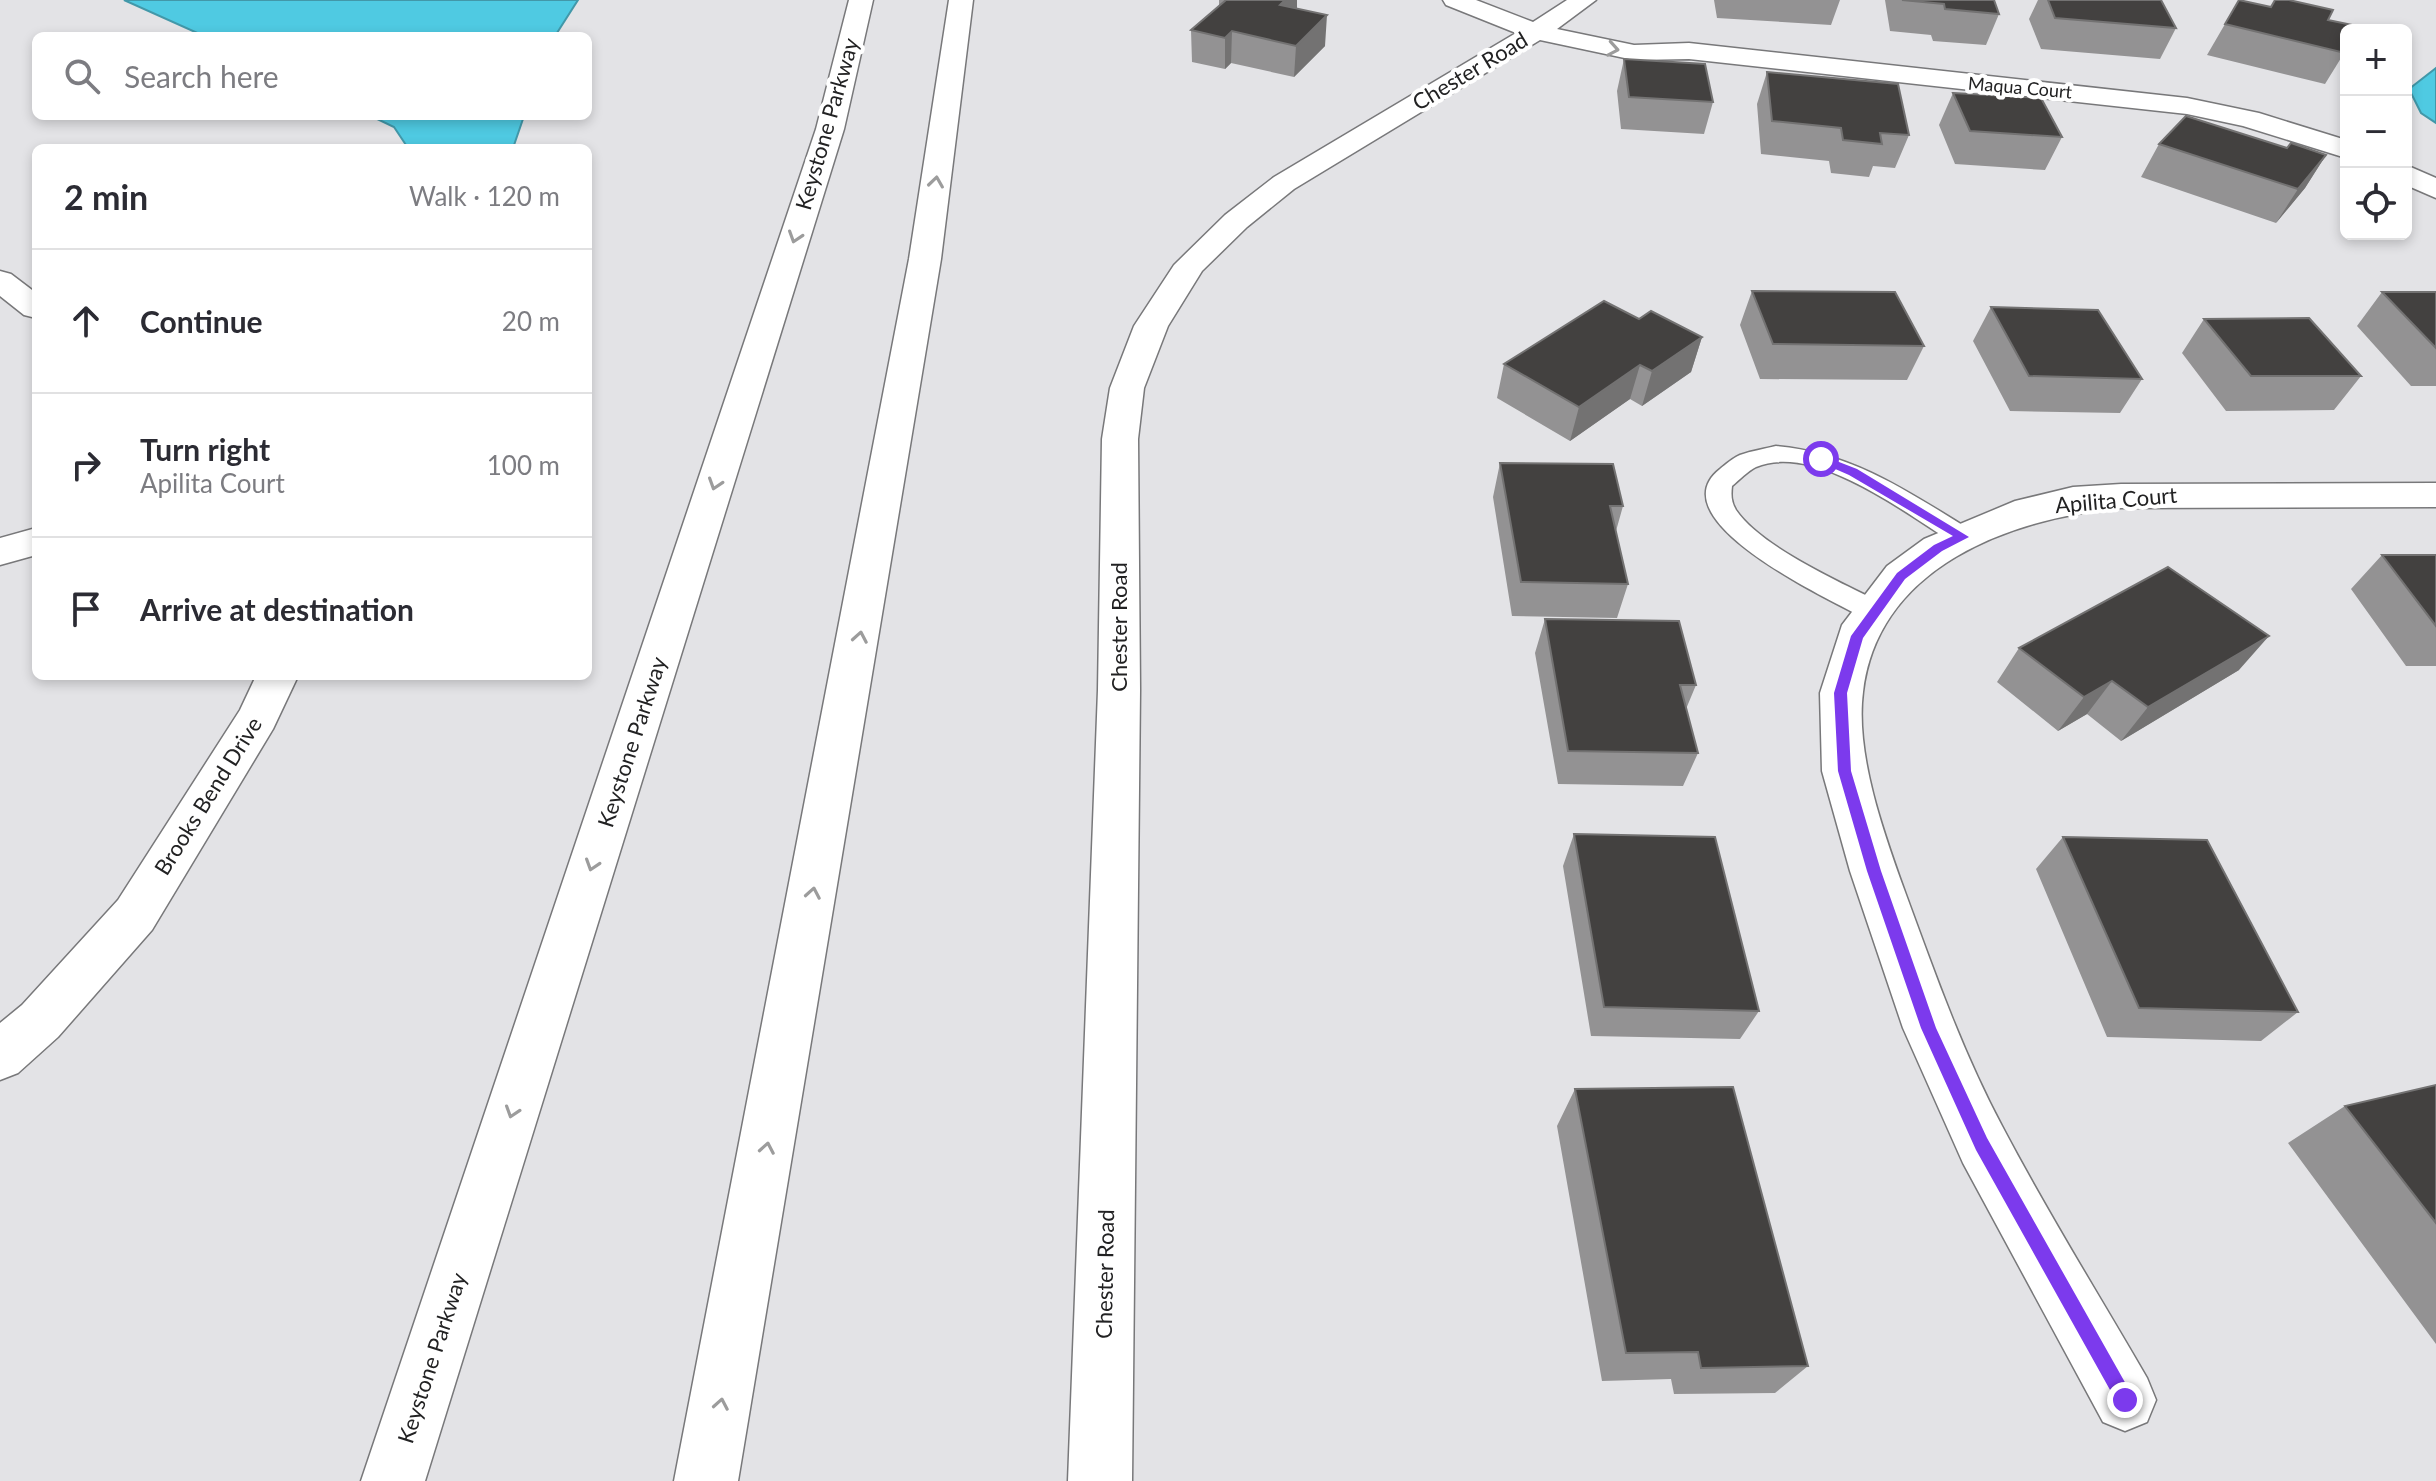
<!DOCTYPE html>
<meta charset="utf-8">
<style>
:root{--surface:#fff;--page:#f2f2f3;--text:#2b2b33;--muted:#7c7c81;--line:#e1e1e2}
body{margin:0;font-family:Lato,sans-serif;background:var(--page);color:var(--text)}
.controls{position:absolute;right:24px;top:24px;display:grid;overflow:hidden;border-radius:12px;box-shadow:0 4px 12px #0003}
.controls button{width:72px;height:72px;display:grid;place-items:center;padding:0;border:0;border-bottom:2px solid var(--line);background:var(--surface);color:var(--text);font:40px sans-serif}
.stop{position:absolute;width:24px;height:24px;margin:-18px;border:6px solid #7c3aed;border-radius:50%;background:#fff}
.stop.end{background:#7c3aed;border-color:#fff;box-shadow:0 2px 8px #0008}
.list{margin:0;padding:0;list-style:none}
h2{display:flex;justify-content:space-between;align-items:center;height:104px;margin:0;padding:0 32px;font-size:34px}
h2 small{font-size:26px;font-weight:400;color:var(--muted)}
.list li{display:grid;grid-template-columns:52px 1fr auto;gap:24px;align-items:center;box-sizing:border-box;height:144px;padding:0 32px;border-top:2px solid var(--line)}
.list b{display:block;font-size:30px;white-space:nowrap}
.list p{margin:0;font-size:26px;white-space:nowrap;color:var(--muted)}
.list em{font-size:26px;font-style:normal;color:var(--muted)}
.icon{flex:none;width:44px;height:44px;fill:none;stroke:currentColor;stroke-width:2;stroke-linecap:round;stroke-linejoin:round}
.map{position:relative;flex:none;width:2436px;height:1481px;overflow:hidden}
.search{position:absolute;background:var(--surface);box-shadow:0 4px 12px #0003;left:32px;top:32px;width:560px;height:88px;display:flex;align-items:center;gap:20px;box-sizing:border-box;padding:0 28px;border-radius:12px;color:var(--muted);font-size:30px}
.panel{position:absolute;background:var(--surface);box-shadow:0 4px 12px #0003;left:32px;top:144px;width:560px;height:536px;border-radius:12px}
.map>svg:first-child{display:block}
.water{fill:#4fcae2;stroke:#4298a9;stroke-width:2}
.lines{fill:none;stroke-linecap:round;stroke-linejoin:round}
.lane-casing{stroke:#78787a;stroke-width:3}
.street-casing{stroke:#78787a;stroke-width:3}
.highway-casing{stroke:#78787a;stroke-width:3}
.lane{fill:#fff;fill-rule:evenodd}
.street{fill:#fff;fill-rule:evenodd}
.highway{fill:#fff;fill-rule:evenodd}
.wall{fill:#939293}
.shaded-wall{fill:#737272}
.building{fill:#434140;stroke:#737272;stroke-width:2}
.oneway{stroke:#9c9c9c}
.route{fill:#7c3aed}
.labels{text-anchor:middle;stroke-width:8;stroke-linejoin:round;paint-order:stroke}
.far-street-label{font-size:18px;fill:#222223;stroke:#fff}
.street-label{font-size:22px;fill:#222223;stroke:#fff}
</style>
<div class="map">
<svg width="2436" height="1481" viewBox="0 0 2436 1481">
<rect width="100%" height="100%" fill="#e3e3e6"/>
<path class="water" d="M124,0H578L555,36H204Z
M2436,68V123L2421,113L2409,89Z
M371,116H524L513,148H408L394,127Z"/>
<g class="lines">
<g class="lane-casing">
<path id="lane" d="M1776,446C1851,452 1909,492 1972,531L1976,537L1972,543L1963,546L1954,543C1906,514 1815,442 1756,467C1748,471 1739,480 1732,486C1731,495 1731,502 1736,510C1762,548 1844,584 1886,605L1890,612L1886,619L1876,622L1866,619C1833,601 1655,520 1720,469C1726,464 1733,458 1740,455C1751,451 1764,449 1776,446Z"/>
</g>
<g class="street-casing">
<path id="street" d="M1443,0H1476L1533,22L1567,0H1596L1557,29L1634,45L1689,43L2187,98L2259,113L2346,140V158L2243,126L2187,114L1689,59L1634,60L1540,40L1294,189L1247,227L1202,271L1168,326L1144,388L1138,439L1140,690L1132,1481H1068L1098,690L1102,439L1110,388L1134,326L1174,265L1225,215L1274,177L1516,33L1446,5Z
M2406,165L2436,178V198L2406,185Z
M0,271L11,274L36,293V318L24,315L0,296Z
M2436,483V507L2121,508C2011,518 1878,566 1863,692C1855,754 1884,834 1905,892C1934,971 1962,1051 2002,1126C2047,1212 2099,1295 2147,1378L2156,1400L2147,1422L2125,1431L2103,1422L1963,1163L1903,1028L1850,871L1822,771L1820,693L1842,625L1887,566L1924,539L2015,501L2073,487L2121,484Z
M36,528V555L0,565V538Z
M256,676H298L273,729L152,930L58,1037L18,1073L0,1080V1023L22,1005L118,900L240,710Z"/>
</g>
<g class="highway-casing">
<path id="highway" d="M849,0H873L844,129L425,1481H361L816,129Z
M949,0H973L941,259L738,1481H674L909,259Z"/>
</g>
<use href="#lane" class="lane"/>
<use href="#street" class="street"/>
<use href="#highway" class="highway"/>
</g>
<path class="wall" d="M1219,0H1297V9L1325,46L1294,77L1231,63L1225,69L1192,62L1191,30L1219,6Z
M1714,0H1840L1831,25L1717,18Z
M1885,0H1994L1999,14L1986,45L1933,41L1931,35L1890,31Z
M2038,0H2161L2176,28L2160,59L2041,49L2029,19Z
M2239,0L2328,20L2346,50L2325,84L2207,55Z
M1624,59L1713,102L1704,134L1621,129L1617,91Z
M1767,72L1909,135L1895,168L1873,166L1869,177L1831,173L1829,161L1761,154L1757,104Z
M1953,93L2062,137L2045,170L1955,164L1939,125Z
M2159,144L2287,148L2326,155L2305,188L2276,223L2141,177Z
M1752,291L1924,346L1907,380L1760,379L1740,325Z
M2382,292H2436V386H2411L2357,326Z
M1991,307L2142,379L2120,413L2010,411L1973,341Z
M2204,319L2361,376L2334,410L2226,411L2182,353Z
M1702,337L1691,372L1642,406L1630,399L1570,441L1497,398L1504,364Z
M1500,463L1623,506L1616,531L1628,584L1617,618L1512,616L1493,497Z
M2382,555H2436V666H2406L2351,589Z
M1545,619L1696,685L1686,709L1698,753L1683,786L1558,784L1535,653Z
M2019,648L2239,670L2121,741L2087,714L2058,731L1997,682Z
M1574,834L1759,1011L1740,1039L1591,1036L1563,866Z
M2063,837L2298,1012L2261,1041L2107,1037L2036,869Z
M2436,1085V1344L2288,1143L2345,1106Z
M1575,1089L1808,1366L1775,1393L1674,1394L1671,1379L1602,1381L1557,1126Z"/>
<path class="shaded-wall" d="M1285,0H1297V19L1280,5Z
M1327,15L1325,46L1294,77L1296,46Z
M1232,31L1231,63L1225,69V38Z
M2326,155L2305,188L2276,223L2298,189Z
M1702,337L1691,372L1642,406L1652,371Z
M1640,365L1630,399L1570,441L1579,407Z
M2269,636L2239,670L2121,741L2148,707Z
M2112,681L2087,714L2058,731L2084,697Z"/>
<path class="building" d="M1226,0H1285L1280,5L1327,15L1296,46L1232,31L1225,38L1191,30Z
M1902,0H1994L1999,14L1945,9L1944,4Z
M2048,0H2161L2176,28L2055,18Z
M2239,0L2271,7L2275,0H2289L2333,10L2328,20L2357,26L2355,30H2346L2345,53L2225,24Z
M1624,59L1705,64L1713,102L1629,97Z
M1767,72L1898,84L1909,135L1880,133L1882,144L1843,140L1841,128L1772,121Z
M1953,93L2041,98L2062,137L1970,131Z
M2186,116L2287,148L2291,143L2326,155L2298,189L2159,144Z
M1752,291L1895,292L1924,346L1773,344Z
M2382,292H2436V348Z
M1604,301L1639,319L1651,311L1702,337L1652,371L1640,365L1579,407L1504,364Z
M1991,307L2098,310L2142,379L2029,376Z
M2309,318L2361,376H2251L2204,319Z
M1500,463L1613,464L1623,506H1610L1628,584L1521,582Z
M2382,555H2436V626Z
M2168,567L2269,636L2148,707L2112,681L2084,697L2019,648Z
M1545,619L1679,621L1696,685H1680L1698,753L1568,751Z
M1574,834L1715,837L1759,1011L1604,1007Z
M2063,837L2207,840L2298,1012L2139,1008Z
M2436,1085V1223L2345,1106Z
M1733,1087L1808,1366L1701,1368L1698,1352L1626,1353L1575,1089Z"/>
<defs><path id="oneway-chevron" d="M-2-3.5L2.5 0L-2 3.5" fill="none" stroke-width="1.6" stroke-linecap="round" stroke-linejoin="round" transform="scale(2)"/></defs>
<g class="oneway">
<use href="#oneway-chevron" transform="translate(1613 49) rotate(10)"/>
<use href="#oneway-chevron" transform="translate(936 182) rotate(-82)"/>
<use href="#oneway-chevron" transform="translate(795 237) rotate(108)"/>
<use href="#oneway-chevron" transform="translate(715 484) rotate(108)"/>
<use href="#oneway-chevron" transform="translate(860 637) rotate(-80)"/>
<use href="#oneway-chevron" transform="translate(592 865) rotate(108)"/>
<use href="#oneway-chevron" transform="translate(813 893) rotate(-80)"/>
<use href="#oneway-chevron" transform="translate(512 1112) rotate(108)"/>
<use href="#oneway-chevron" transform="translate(767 1148) rotate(-80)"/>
<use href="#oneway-chevron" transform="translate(721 1404) rotate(-80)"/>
</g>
<path class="route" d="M1821,455L1857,469L1969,537L1942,551L1905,579L1863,638L1847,693L1851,771L1881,871L1936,1028L1987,1138L2131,1393L2134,1400L2131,1406L2125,1409L2119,1406L1976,1150L1921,1028L1867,871L1838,771L1834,693L1851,636L1897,573L1934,545L1953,536L1849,475L1817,461V456Z"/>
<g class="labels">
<g class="far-street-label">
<text transform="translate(2020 88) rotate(5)" y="6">Maqua Court</text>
</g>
<g class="street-label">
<text transform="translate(1470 71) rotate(-31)" y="8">Chester Road</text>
<text transform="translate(827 124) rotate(-74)" y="8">Keystone Parkway</text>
<text transform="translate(2116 500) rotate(-5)" y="8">Apilita Court</text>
<text transform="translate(1119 627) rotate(-90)" y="8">Chester Road</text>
<text transform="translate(632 742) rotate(-72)" y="8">Keystone Parkway</text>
<text transform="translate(208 796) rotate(-58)" y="8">Brooks Bend Drive</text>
<text transform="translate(1105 1274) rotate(-89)" y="8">Chester Road</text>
<text transform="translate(432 1358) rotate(-72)" y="8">Keystone Parkway</text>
</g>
</g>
</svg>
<div class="controls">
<button>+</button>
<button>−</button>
<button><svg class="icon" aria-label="locate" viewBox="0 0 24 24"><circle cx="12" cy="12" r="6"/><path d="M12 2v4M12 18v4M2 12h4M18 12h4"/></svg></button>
</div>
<div class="stop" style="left:1821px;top:459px"></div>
<div class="stop end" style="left:2125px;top:1400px"></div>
<div class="search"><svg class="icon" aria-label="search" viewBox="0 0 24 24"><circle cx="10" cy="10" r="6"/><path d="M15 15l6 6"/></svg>Search here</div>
<section class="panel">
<h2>2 min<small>Walk · 120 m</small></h2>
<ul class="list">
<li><svg class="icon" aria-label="ahead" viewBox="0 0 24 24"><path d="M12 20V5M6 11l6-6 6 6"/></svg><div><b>Continue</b></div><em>20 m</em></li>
<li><svg class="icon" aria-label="right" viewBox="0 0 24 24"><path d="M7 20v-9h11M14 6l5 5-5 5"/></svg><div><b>Turn right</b><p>Apilita Court</p></div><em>100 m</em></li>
<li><svg class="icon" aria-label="arrive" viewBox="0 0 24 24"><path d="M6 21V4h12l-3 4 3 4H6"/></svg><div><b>Arrive at destination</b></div></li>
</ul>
</section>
</div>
